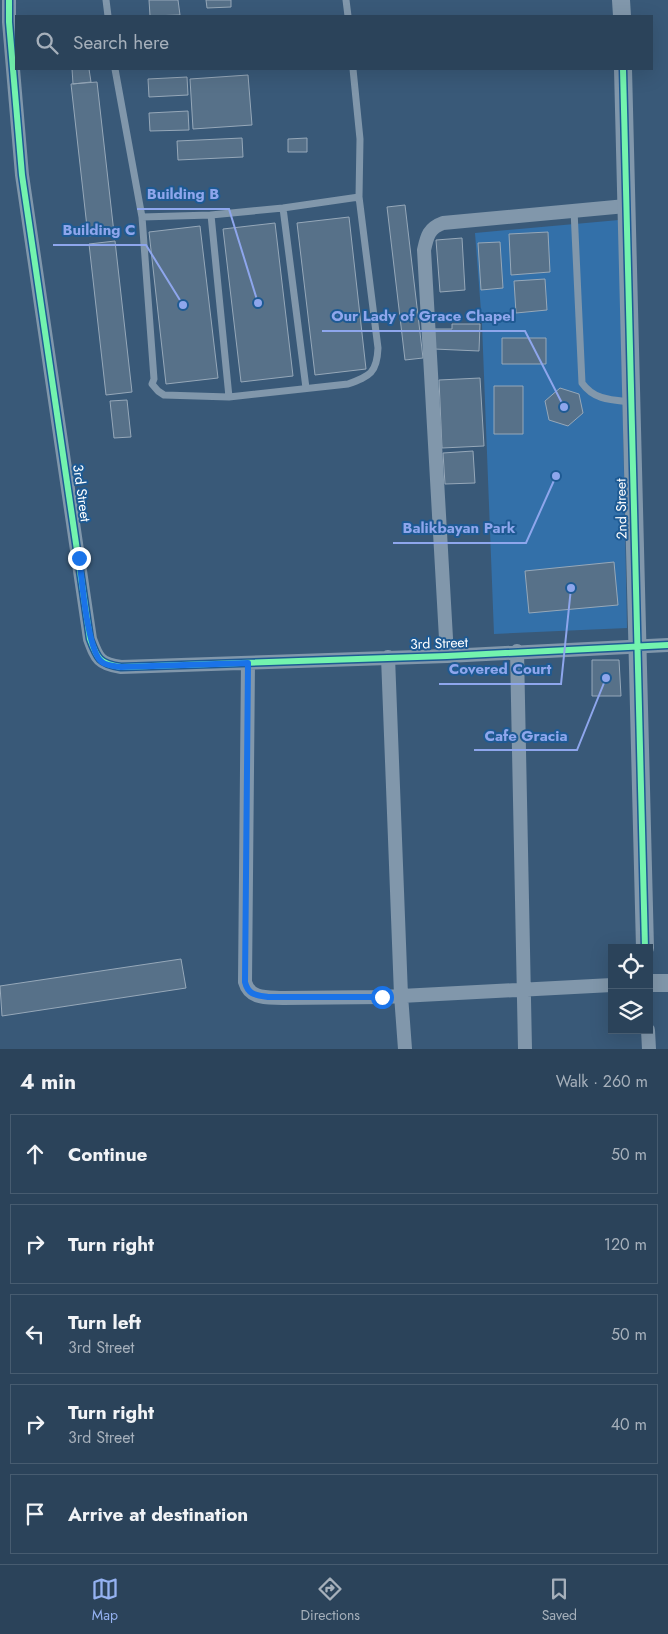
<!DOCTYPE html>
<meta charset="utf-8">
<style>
:root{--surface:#2b435a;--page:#334a60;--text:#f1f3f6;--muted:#a6b0bb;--line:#475c70;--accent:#95b2f1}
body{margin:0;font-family:Jost,sans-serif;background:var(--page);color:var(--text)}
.controls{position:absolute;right:15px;bottom:15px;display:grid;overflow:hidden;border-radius:0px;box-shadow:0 5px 20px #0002}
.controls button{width:45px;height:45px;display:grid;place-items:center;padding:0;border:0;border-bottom:1px solid var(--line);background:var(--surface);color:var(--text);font:25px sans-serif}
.stop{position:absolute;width:15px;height:15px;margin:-11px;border:4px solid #1a73e8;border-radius:50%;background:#fff}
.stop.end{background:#1a73e8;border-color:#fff;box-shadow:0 1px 5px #0008}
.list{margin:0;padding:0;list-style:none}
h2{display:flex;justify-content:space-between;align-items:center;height:65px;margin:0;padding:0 20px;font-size:21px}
h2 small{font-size:16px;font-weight:400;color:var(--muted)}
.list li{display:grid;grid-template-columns:32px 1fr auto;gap:15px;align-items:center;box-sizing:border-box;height:80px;margin:0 10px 10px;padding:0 10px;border:1px solid var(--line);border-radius:0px}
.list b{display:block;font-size:19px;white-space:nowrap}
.list p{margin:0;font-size:16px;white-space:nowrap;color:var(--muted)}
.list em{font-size:16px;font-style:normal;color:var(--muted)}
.icon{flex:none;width:28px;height:28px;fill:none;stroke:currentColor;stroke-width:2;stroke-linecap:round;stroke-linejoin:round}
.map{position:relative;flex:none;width:668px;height:1049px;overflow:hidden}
.search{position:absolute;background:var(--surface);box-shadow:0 5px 20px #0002;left:15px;right:15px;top:15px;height:55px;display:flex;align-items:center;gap:12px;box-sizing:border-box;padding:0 18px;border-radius:0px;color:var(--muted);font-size:19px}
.sheet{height:515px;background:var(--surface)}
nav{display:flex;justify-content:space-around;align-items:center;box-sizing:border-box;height:70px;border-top:1px solid var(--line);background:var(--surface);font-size:14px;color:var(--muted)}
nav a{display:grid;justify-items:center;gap:2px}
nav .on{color:var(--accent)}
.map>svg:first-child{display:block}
.green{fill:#3370a9}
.building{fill:#577189;stroke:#96a8b9}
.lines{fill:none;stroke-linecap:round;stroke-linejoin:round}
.service{stroke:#8197ab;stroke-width:7}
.minor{stroke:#8197ab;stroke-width:14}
.tertiary{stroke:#8197ab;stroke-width:18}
.cycleway-casing{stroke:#1e5a93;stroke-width:9}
.cycleway{stroke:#73f3ae;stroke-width:6}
.route{stroke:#1a73e8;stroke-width:6}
.labels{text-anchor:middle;stroke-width:4;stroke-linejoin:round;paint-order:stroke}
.street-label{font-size:14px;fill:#fff;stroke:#1e5a93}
.leader{fill:none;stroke:#8ea6ec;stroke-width:2}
.callout-dot{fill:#8ea6ec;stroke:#1e5a93;stroke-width:2}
.callout-label{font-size:15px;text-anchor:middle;font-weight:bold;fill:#8ea6ec;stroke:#1e5a93;stroke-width:4;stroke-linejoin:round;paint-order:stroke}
</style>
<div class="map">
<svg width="668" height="1049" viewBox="0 0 668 1049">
<rect width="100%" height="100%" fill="#395978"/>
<path class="green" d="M619,220L627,628L494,634L482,324L475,233Z"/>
<path class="building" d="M149,0H178L180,15L150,16Z
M206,0H231V7L207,8Z
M72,69H89L91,82L73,84Z
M248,75L252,125L193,129L190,79Z
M187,77L188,95L149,97L148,79Z
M97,82L114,233L88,236L71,84Z
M188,111L189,130L150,131L149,113Z
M242,138L243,157L178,160L177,141Z
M307,138V152H288V139Z
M405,205L423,358L405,360L387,207Z
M349,217L366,369L315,375L297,223Z
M275,223L293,376L241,382L223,229Z
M200,226L218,378L166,384L149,232Z
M548,232L550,272L511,275L509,234Z
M462,238L465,290L440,292L436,240Z
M115,241L132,392L106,395L89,244Z
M500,242L503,288L481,290L478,243Z
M545,279L547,310L516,313L514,281Z
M452,324H480L479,351L434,349V329H452Z
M502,338H546V364H502Z
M480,378L484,446L442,448L439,380Z
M494,386H523V434H494Z
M560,388L579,394L583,413L568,426L549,420L545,401Z
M127,400L131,437L114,438L110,401Z
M473,451L475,483L445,484L443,453Z
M614,562L618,605L529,613L525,571Z
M592,660H619L621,696H592Z
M181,959L186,988L2,1016L0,986Z"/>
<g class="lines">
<path class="service" d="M106,0L108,16
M346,0L348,16
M115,69L142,217L154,379L152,384L158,391L164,395L229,397L348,384C370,376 377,373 378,348L359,197L283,208L211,215L142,217
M353,69L360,139L359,197
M283,208L306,388
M574,210L582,383C594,400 611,400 631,402
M211,215L229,397"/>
<path class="minor" d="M9,0V22L22,175L90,639C97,658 99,664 121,667L447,656L668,645
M517,651L525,1049
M447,656L424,250C427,236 429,228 443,223L626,206
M388,657L401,995L405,1049
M248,663L245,982C250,1000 268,997 283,998L382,997L612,985
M648,1030L649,1049"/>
<path class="tertiary" d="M621,0L622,16
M623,69L645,948
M649,983H668"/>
<g class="cycleway-casing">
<path id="cycleway" d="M9,0V22L22,175L90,639C97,658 99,664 121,667L447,656L668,645
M623,69L645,948"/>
</g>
<use href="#cycleway" class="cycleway"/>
</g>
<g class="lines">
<path class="route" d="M79,558C82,578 87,651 102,662C107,666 115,666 121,667L248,663L245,982C248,995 256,995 268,997H382"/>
</g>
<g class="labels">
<g class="street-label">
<text transform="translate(82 493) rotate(82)" y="5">3rd Street</text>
<text transform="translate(621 509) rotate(-91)" y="5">2nd Street</text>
<text transform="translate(439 643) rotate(-2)" y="5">3rd Street</text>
</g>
</g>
<path class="leader" d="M258 303L229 209H137M183 305L146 245H53M564 407L525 331H322M556 476L526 543H393M571 588L561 684H439M606 678L577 750H474"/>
<g class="callout-dot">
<circle cx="258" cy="303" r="5"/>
<circle cx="183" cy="305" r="5"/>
<circle cx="564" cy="407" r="5"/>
<circle cx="556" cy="476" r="5"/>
<circle cx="571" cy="588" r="5"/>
<circle cx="606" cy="678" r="5"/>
</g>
<g class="callout-label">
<text x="183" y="199">Building B</text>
<text x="99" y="235">Building C</text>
<text x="423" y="321">Our Lady of Grace Chapel</text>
<text x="459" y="533">Balikbayan Park</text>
<text x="500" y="674">Covered Court</text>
<text x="526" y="741">Cafe Gracia</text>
</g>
</svg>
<div class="controls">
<button><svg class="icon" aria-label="locate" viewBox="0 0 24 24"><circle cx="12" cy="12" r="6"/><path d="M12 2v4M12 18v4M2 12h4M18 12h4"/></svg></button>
<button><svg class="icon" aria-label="layers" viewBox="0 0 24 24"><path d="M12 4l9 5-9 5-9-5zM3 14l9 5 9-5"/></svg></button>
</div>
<div class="stop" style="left:382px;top:997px"></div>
<div class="stop end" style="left:79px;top:558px"></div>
<div class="search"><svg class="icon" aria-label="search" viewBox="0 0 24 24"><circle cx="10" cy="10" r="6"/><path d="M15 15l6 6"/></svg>Search here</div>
</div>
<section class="sheet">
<h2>4 min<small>Walk · 260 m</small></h2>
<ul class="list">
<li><svg class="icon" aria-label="ahead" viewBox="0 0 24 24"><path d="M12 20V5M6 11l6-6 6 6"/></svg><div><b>Continue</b></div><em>50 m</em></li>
<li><svg class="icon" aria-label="right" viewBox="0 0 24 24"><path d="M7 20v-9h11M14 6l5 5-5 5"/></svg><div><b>Turn right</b></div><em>120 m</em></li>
<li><svg class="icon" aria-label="left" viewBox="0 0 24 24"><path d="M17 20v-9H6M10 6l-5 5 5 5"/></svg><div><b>Turn left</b><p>3rd Street</p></div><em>50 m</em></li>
<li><svg class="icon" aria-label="right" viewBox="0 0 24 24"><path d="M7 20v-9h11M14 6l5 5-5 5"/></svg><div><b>Turn right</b><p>3rd Street</p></div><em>40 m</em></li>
<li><svg class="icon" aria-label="arrive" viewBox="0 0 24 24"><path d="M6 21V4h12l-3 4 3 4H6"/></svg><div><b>Arrive at destination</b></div></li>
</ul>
</section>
<nav>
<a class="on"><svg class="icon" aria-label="map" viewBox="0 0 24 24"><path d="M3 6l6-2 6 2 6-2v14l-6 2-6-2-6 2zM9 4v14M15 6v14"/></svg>Map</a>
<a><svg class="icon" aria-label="directions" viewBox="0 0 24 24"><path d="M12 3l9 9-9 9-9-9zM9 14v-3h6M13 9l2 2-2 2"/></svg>Directions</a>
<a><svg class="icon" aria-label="saved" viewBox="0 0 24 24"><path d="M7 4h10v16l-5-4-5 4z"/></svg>Saved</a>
</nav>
